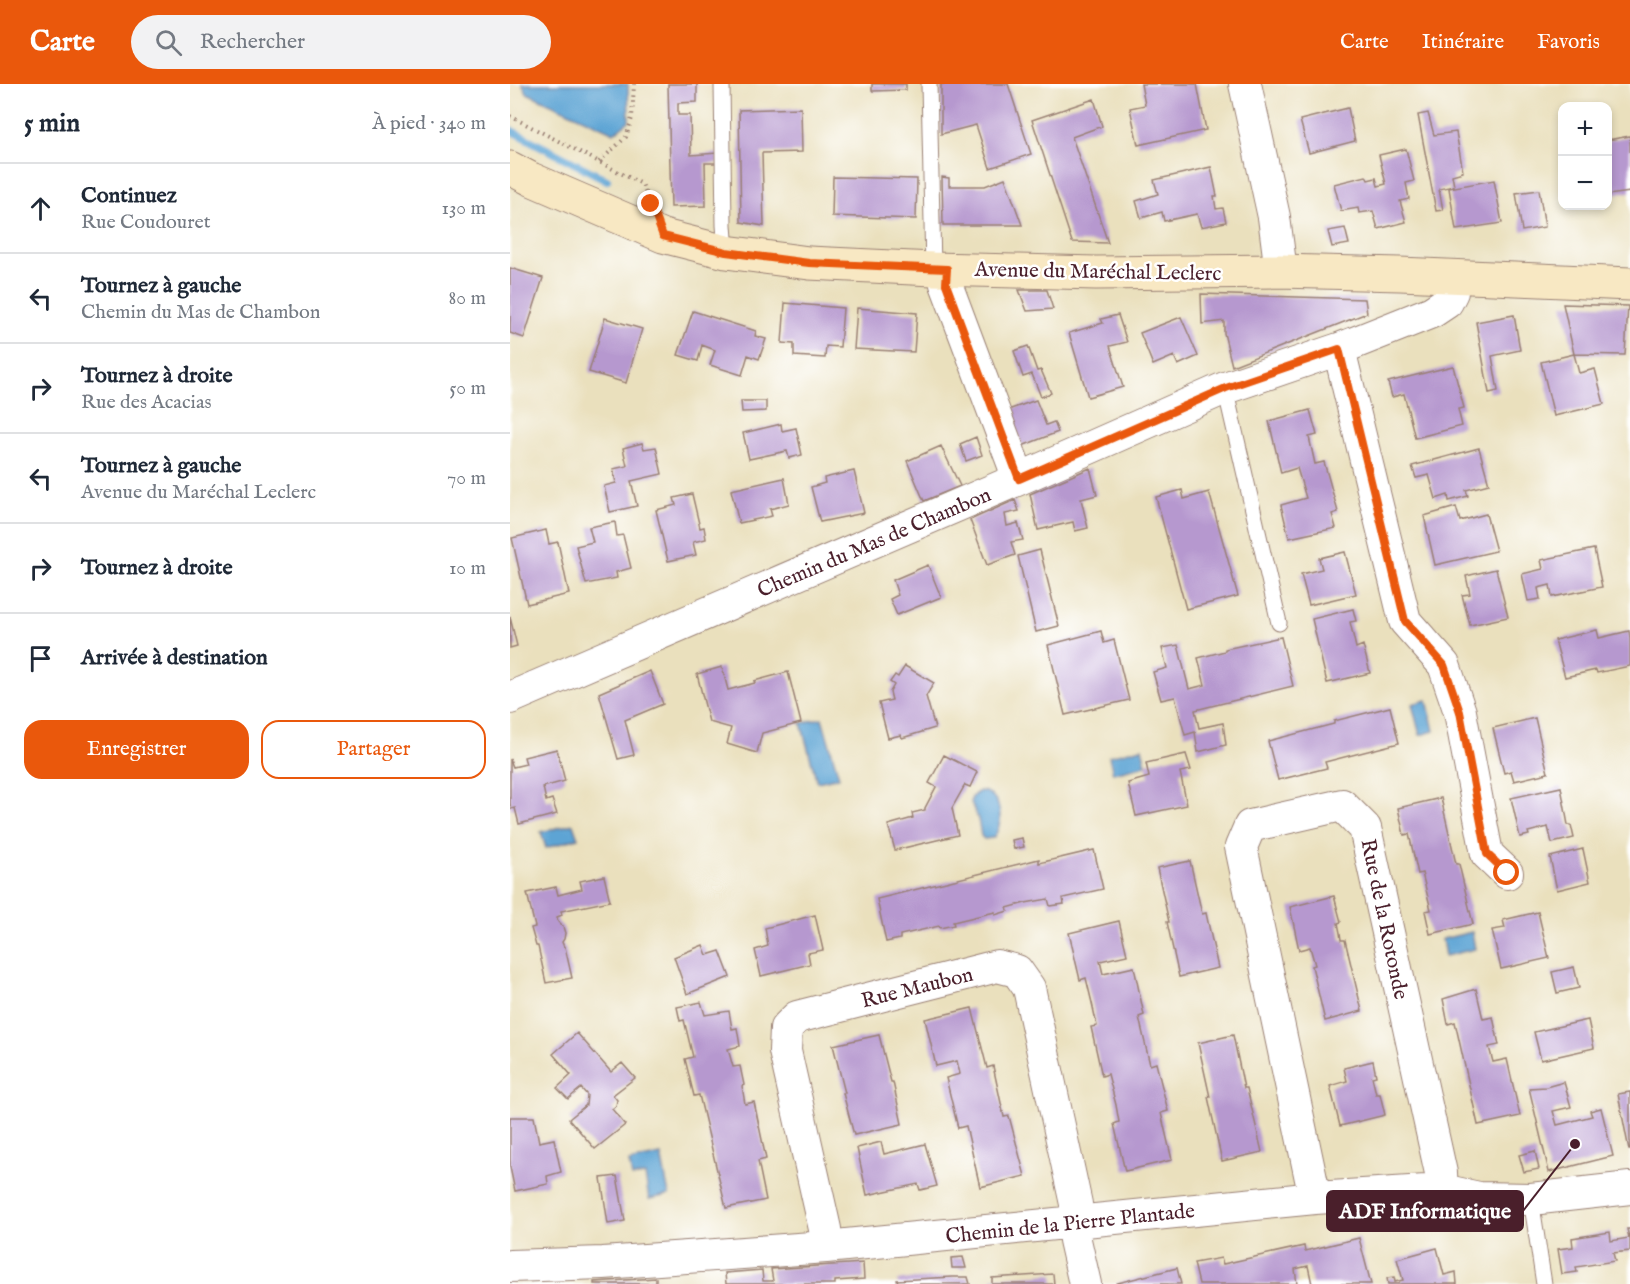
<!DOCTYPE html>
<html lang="fr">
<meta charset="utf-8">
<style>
:root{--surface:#fff;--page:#f2f2f3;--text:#1f2937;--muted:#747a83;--line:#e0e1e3;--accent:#ea580c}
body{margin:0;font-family:"IM FELL English",serif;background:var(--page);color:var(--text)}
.controls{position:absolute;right:18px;top:18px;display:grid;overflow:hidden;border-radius:12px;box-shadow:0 3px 9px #0003}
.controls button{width:54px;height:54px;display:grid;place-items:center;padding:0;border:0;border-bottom:2px solid var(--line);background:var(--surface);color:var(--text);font:30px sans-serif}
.stop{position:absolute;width:18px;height:18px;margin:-14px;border:4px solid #ea580c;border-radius:50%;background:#fff}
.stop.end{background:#ea580c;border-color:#fff;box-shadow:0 2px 6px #0008}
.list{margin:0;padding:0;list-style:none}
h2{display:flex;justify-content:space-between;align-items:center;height:78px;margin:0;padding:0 24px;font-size:26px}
h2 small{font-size:20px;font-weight:400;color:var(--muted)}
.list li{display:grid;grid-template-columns:39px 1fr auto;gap:18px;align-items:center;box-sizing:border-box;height:90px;padding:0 24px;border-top:2px solid var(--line)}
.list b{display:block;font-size:22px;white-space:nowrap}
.list p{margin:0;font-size:20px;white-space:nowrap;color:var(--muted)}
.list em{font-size:20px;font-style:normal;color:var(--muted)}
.actions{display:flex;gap:12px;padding:18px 24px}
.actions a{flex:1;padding:14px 0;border:2px solid var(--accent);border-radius:18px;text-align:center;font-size:21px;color:var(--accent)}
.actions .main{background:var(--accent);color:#fff}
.icon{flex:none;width:33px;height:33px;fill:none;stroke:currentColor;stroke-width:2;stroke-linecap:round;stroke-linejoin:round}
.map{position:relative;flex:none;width:1120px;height:1200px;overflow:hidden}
header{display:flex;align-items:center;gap:36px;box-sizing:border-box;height:84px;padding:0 30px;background:var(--accent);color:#fff}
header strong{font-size:28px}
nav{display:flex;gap:33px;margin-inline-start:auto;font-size:21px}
.search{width:420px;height:54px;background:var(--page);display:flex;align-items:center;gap:15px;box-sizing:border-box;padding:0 21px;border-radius:33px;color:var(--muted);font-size:22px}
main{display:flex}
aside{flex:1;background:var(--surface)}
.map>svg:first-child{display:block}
.water{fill:#5da4d4;stroke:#546280;stroke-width:1.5}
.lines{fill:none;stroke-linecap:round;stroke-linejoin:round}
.stream{stroke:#5da4d4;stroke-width:8}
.building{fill:#b698cf}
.lane-casing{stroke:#9a8074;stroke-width:17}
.street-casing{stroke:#9a8074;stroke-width:34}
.secondary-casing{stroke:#9a8074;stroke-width:35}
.path{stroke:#9a8074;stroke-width:4;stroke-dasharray:1.5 4.5;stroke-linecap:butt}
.lane{stroke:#fff;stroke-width:15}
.street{stroke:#fff;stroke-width:32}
.secondary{stroke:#f8e8c3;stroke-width:33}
.route{stroke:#ea580c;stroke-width:8}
.labels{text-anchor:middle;stroke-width:5;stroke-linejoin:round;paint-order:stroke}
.street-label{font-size:21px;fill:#4a1f2b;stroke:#fff}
.leader{fill:none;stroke:#4a1f2b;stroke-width:2}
.callout-dot{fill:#4a1f2b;stroke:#fff;stroke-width:2}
.callout{fill:#4a1f2b;stroke:#4a1f2b;stroke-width:2}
.callout-label{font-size:22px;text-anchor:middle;font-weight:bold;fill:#fff}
</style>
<header>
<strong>Carte</strong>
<div class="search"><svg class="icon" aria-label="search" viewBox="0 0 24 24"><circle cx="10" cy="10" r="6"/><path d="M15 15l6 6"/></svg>Rechercher</div>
<nav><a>Carte</a><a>Itinéraire</a><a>Favoris</a></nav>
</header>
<main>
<aside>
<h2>5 min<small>À pied · 340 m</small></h2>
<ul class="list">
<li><svg class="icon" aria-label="ahead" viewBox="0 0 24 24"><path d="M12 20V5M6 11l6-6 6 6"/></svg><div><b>Continuez</b><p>Rue Coudouret</p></div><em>130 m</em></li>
<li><svg class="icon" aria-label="left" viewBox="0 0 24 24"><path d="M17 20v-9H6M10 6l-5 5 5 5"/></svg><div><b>Tournez à gauche</b><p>Chemin du Mas de Chambon</p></div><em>80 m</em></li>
<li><svg class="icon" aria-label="right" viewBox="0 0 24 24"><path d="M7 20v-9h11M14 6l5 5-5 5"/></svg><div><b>Tournez à droite</b><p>Rue des Acacias</p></div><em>50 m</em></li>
<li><svg class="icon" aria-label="left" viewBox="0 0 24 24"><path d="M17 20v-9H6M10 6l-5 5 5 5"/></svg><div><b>Tournez à gauche</b><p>Avenue du Maréchal Leclerc</p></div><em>70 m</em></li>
<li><svg class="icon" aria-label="right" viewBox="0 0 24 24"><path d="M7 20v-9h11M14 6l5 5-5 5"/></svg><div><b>Tournez à droite</b></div><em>10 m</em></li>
<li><svg class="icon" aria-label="arrive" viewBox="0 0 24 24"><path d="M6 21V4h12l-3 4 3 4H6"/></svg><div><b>Arrivée à destination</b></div></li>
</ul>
<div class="actions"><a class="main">Enregistrer</a><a>Partager</a></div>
</aside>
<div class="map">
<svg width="1120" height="1200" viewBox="0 0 1120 1200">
<rect width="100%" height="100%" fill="#fff"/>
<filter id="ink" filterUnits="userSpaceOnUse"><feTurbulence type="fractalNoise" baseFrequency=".0167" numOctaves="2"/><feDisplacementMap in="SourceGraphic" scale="12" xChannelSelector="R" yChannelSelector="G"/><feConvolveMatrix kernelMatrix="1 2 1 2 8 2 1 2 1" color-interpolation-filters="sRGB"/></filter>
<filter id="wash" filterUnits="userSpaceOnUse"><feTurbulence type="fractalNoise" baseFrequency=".008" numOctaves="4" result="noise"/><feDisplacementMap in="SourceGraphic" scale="24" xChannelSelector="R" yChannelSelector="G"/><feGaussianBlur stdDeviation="1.35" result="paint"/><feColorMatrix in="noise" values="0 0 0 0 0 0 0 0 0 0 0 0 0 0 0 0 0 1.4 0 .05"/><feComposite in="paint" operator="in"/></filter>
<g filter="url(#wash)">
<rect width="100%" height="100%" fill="#eae0bd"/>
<path class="water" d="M12,0H118L119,37L104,49L17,9Z
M917,616L924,647L910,651L902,620Z
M312,634L329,693L307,698L291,639Z
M632,664L636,681L603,689L599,672Z
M470,707C492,708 495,740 483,754L474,755L471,752C470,746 469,738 467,732C462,720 455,715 470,707Z
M63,740L68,754L36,764L31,748Z
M962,848L965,865L935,872L932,855Z
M151,1071L159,1111L139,1115L135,1091L122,1093L119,1078Z"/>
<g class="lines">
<path class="stream" d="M0,46L97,96"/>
</g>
<g id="blocks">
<path class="building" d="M158,0H187V18L168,19V31H180L181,71L208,69V79H195L196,122L161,123Z
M362,0H396V6L362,7Z
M431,0H498L521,70L480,84L466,41L431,50Z
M631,0H687L696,46L628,61L620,24L635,21Z
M584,15L592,42L562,53L598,159L562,158L522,36Z
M291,24L292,68L252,69L254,142L231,138L229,26Z
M838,24L845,57L799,69L790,36Z
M918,29L924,51L946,48L953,88L942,91L944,102L929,105L933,126L926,127L908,31Z
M1120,52V108L1098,111V56Z
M896,65L904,97L896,99L899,115L890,117L896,138L868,145L863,127L849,129L848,124L831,127L824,100L856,92L858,96L866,94L868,102L876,100L869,71Z
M701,83L707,112H704L706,125L713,124L716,138L691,143L687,130L654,137L652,128L631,134L626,117L648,110L644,96Z
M323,93L407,95L406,135L322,132Z
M432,93L439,94V102H475L495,94L512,141H433Z
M984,96L992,139L946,146L939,104Z
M1029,106L1035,143L1012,147L1006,109Z
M835,144L839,160L822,163L818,147Z
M0,184L33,194L14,254L0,249Z
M509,206H537L543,225L517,227Z
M691,210L855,215L857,229L722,282L714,249V237L692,240Z
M275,219L333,224L330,263L316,262L315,274L284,272V260L272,259Z
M1053,220L1118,222L1115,271L1064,270Z
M347,224L407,229L404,268L344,265Z
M183,227L246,247L245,252L256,255L249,275L238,271L232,291L200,281L205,266L192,261L188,277L168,271Z
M608,231L617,258L600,262L613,303L578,313L559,249L593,239L591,235Z
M1004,231L1010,266L982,272L988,307L979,309L966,238Z
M671,233L688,272L668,281L664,272L643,281L630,249Z
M95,234L132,245L116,299L79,288Z
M518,262L527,287L531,286L541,309L531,313L522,290L513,293L504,267Z
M1064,270L1069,289L1085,285L1094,320L1044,332L1031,278Z
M943,282L954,324L948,325L952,342L905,354L894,310L882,313L878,298Z
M526,316L536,341L544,338L548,348L512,362L498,326Z
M231,317H256V327L232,328Z
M800,326L807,351L799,353L805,380L814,378L828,428L822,430L826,444L779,454L771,421L796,414L787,384L771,389L759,337Z
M271,340L272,347L286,344L292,371L279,374L277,367L239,375L233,349Z
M466,353L472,371L456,377L450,360Z
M132,359L134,365L146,363L152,390L121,397L127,422L100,428L94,402L106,399L103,385L117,382L113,364Z
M431,362L450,402L414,417L397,377Z
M969,364L979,400L956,406L958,412L939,417L938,411L926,415L919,391L906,394L902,382Z
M580,384L587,411L571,415L578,444L565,447L563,438L528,446L520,410Z
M344,387L354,429L310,438L301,403L315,399L314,394Z
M274,394L279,420L260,425L262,432L229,439L221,406Z
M672,406L674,415L699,408L728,512L676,525L646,413Z
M182,410L190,444L194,443L196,455L183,458L186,471L158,477L146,426L166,421L164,414Z
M505,416L509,427L495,430L497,442L508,439L513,456L501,458L505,471L477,481L460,436Z
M946,423L950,437L976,430L986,467L925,481L914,432Z
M105,438L107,452L113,451L121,484L106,488L107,494L76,500L66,462L83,458L79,443Z
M36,446L39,460L48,458L59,510L17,520L2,454Z
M1084,465L1092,503L1042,513L1040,501L1028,504L1030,515L1018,517L1012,490L1033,485L1031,476Z
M530,466L549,542L526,548L508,472Z
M835,468L846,510L799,521L791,490L812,485L809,474Z
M418,481L431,513L387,531L380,515L388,511L383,496Z
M986,485L998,533L960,541L952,511L960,510L956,492Z
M843,525L846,537L840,538L846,564L853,561L860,589L817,599L802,535Z
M0,533L7,562L0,564Z
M1087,546L1089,554L1119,547L1120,554V582L1087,589L1086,586L1055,593L1045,556Z
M591,547L594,559L604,556L619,616L555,631L538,561Z
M771,553L783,602L685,626L689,644L713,639L716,661L688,668L685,648L675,651L665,613L651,616L643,588L657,584L652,564L668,561L679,605L695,601L688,574L715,567V565Z
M395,582L424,599L416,612L425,644L392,654L391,651L378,654L369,619L382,616L380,608L384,601L380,598L385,591L388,593Z
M212,583L218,606L245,599L244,597L278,588L291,639L252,649L247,669L217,660L221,644L199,638L187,590Z
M140,587L153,620L115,636L124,671L108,675L89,609Z
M880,623L889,659L815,678L817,684L768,696L758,657L824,640V637Z
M1025,634L1038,689L1004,697L1001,687L994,689L983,644Z
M47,665L55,697L33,703L36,717L42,715L47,730L9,740L5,724L1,725L0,719V675L3,683L16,680L14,673Z
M676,670L681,686L670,688L677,721L626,732L618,699L639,693L636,679Z
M434,671L467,688L460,703L455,701L442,724L448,751L385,766L378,741L403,734L402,729L415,726V724L426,703L419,699Z
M1051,703L1058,741H1061L1064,754L1042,759L1038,743L1018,748L1019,751L1010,753L1001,714Z
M931,714L946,780H949L963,840L920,850L915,827L921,826L912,789L908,790L899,750L894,751L888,724Z
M512,754L514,763L504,765L502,756Z
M1073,765L1080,798L1047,806L1040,773Z
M584,766L593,805L553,814L554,820L540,822L538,815L515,819L497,824L498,827L485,831V828L443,838L444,841L430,844L429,842L390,851V855L376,858L367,815L529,775V779Z
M680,777L692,830L696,829L708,884L669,893L657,838H659L647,784Z
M94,792L100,817L51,827L52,831L47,833L48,838L53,843L55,849L54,855L52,858L54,863H55L62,894L36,899L28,862H26L21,844L25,843L17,809L46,803L48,811L72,805L70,797Z
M824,812L831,838L828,839L830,849L831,856H835L852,927L815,937L802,882L805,881L800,863L789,866L780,823Z
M1028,828L1039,874L991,885L982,846L995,844L993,836Z
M305,831L313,866L298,869L300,880L251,892L245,866L258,862L255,844Z
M609,837L617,871L590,877L593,890L624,883L634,931L629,933L640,981L646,979L658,1027L651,1029L662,1076L615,1087L604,1040L609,1038L606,1021L598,990L592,992L581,943L587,942L582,919L576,894L570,896L559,849Z
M193,861L197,871L210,867L220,893L177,910L164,873Z
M1064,883L1069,904L1047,909L1042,888Z
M966,905L973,935L983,933L989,961L979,963L983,978L997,975L1010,1032L968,1041L945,938L938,940L933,915Z
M191,918L195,931L219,927L222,945L227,944L230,962L218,965L223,983L230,982L234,1001L232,1002L235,1020L244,1018L256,1075L248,1077L256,1116L216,1124L189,1011L184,1012L175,975L183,973L174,936L170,937L167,923Z
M462,924L477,984L483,982L494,1033L499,1032L515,1092L470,1103L456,1042L448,1044L436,994L450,990L447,977L426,982L415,935Z
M1078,936L1084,964L1031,976L1024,948Z
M67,949L101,988L112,979L125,994L103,1011L107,1016L106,1022L102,1025L115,1041L85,1065L59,1035L76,1021L77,1011L71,1004L58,1015L47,1004L61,991L43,970Z
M369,951L381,998H383L392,1040L344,1051L333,1009H335L323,961Z
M723,951L734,1004H737L752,1068L712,1077L698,1013H700L688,959Z
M863,977L866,992L862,993L866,1010H870L875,1031L830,1042L820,1002L837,997L834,984Z
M1054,998L1061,1023L1043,1027L1047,1041L1082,1032L1080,1027L1091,1024L1103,1072L1039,1088L1019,1004L1036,1003Z
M1120,1008V1066H1119L1108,1010Z
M0,1033H24L29,1058L44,1055L51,1088L37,1092L38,1100L5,1107L0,1083Z
M371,1058L374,1070L415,1060L427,1102L410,1106L408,1100L357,1111L347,1064Z
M1025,1067L1029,1085L1014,1088L1009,1071Z
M107,1092L115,1137L98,1140L91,1094Z
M1117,1145H1120V1167L1103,1169L1105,1177L1066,1183L1067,1188L1052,1190L1048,1165L1063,1163L1062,1154L1100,1148L1101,1157L1119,1154Z
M849,1154L861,1200H802L798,1182L785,1185L787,1200H689L684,1179L711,1174L713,1180L794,1162L795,1167Z
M927,1164L934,1191L946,1188L947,1200H878L877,1194L884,1193L885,1198L893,1196L887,1175Z
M453,1173L456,1184H442L441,1174Z
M353,1179L354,1195L325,1197V1200H216L215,1189L252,1186L253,1197H263L261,1185Z
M667,1184L671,1200H607V1199Z
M543,1190L544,1200H482V1194Z
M443,1193H458L460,1200H388L387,1196Z
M146,1194V1200H84V1198Z"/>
</g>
</g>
<g filter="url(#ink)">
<use href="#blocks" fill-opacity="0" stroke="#9a8074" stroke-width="1.5"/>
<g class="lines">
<g class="lane-casing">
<path id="lane" d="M212,0L214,141L216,168
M419,0L423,185
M715,304L769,539
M1021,1115L1034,1200"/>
</g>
<g class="street-casing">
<path id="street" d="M735,0L764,133L769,172V187
M437,185L436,200L509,395
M829,265L895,537L934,581L950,628L977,770L997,789
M0,614L509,395L715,304L829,265L922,228L937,218L942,208L941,194
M805,1114L731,763L740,742L832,721L855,744L931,1089L932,1106
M316,1163L315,1145L275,967L276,944L287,933L487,882L507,887L519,904L566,1120L565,1156L575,1200
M0,1182L93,1179L316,1163L805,1114L932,1106L969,1114L1021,1115L1120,1104"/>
</g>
<g class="secondary-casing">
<path id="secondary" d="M0,84L21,95L153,152L216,168L299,179L423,185L586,189L769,187L890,190L1120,200"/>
</g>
<path class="path" d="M0,32L132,100L137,112
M89,78L116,53L122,34L124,0"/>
<use href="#lane" class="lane"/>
<use href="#street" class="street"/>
<use href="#secondary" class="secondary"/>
</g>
</g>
<g class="lines" filter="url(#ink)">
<path class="route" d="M141,120L153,152L216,168L299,179L437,185L436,200L509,395L716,304L829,265L895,537L934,581L950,628L977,770L997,789"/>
</g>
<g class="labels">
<g class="street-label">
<text transform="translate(588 187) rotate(1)" y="7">Avenue du Maréchal Leclerc</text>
<text transform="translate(364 458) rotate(-23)" y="7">Chemin du Mas de Chambon</text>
<text transform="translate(875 835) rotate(78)" y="7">Rue de la Rotonde</text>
<text transform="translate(407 903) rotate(-14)" y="7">Rue Maubon</text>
<text transform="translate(560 1139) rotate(-6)" y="7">Chemin de la Pierre Plantade</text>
</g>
</g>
<path class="leader" d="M1065 1060L1013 1127"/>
<circle class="callout-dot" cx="1065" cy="1060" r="6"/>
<rect class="callout" x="817" y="1107" width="196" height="40" rx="6"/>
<g class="callout-label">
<text x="915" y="1134">ADF Informatique</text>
</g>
</svg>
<div class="controls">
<button>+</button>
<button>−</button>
</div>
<div class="stop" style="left:997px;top:789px"></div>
<div class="stop end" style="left:141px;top:120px"></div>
</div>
</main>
